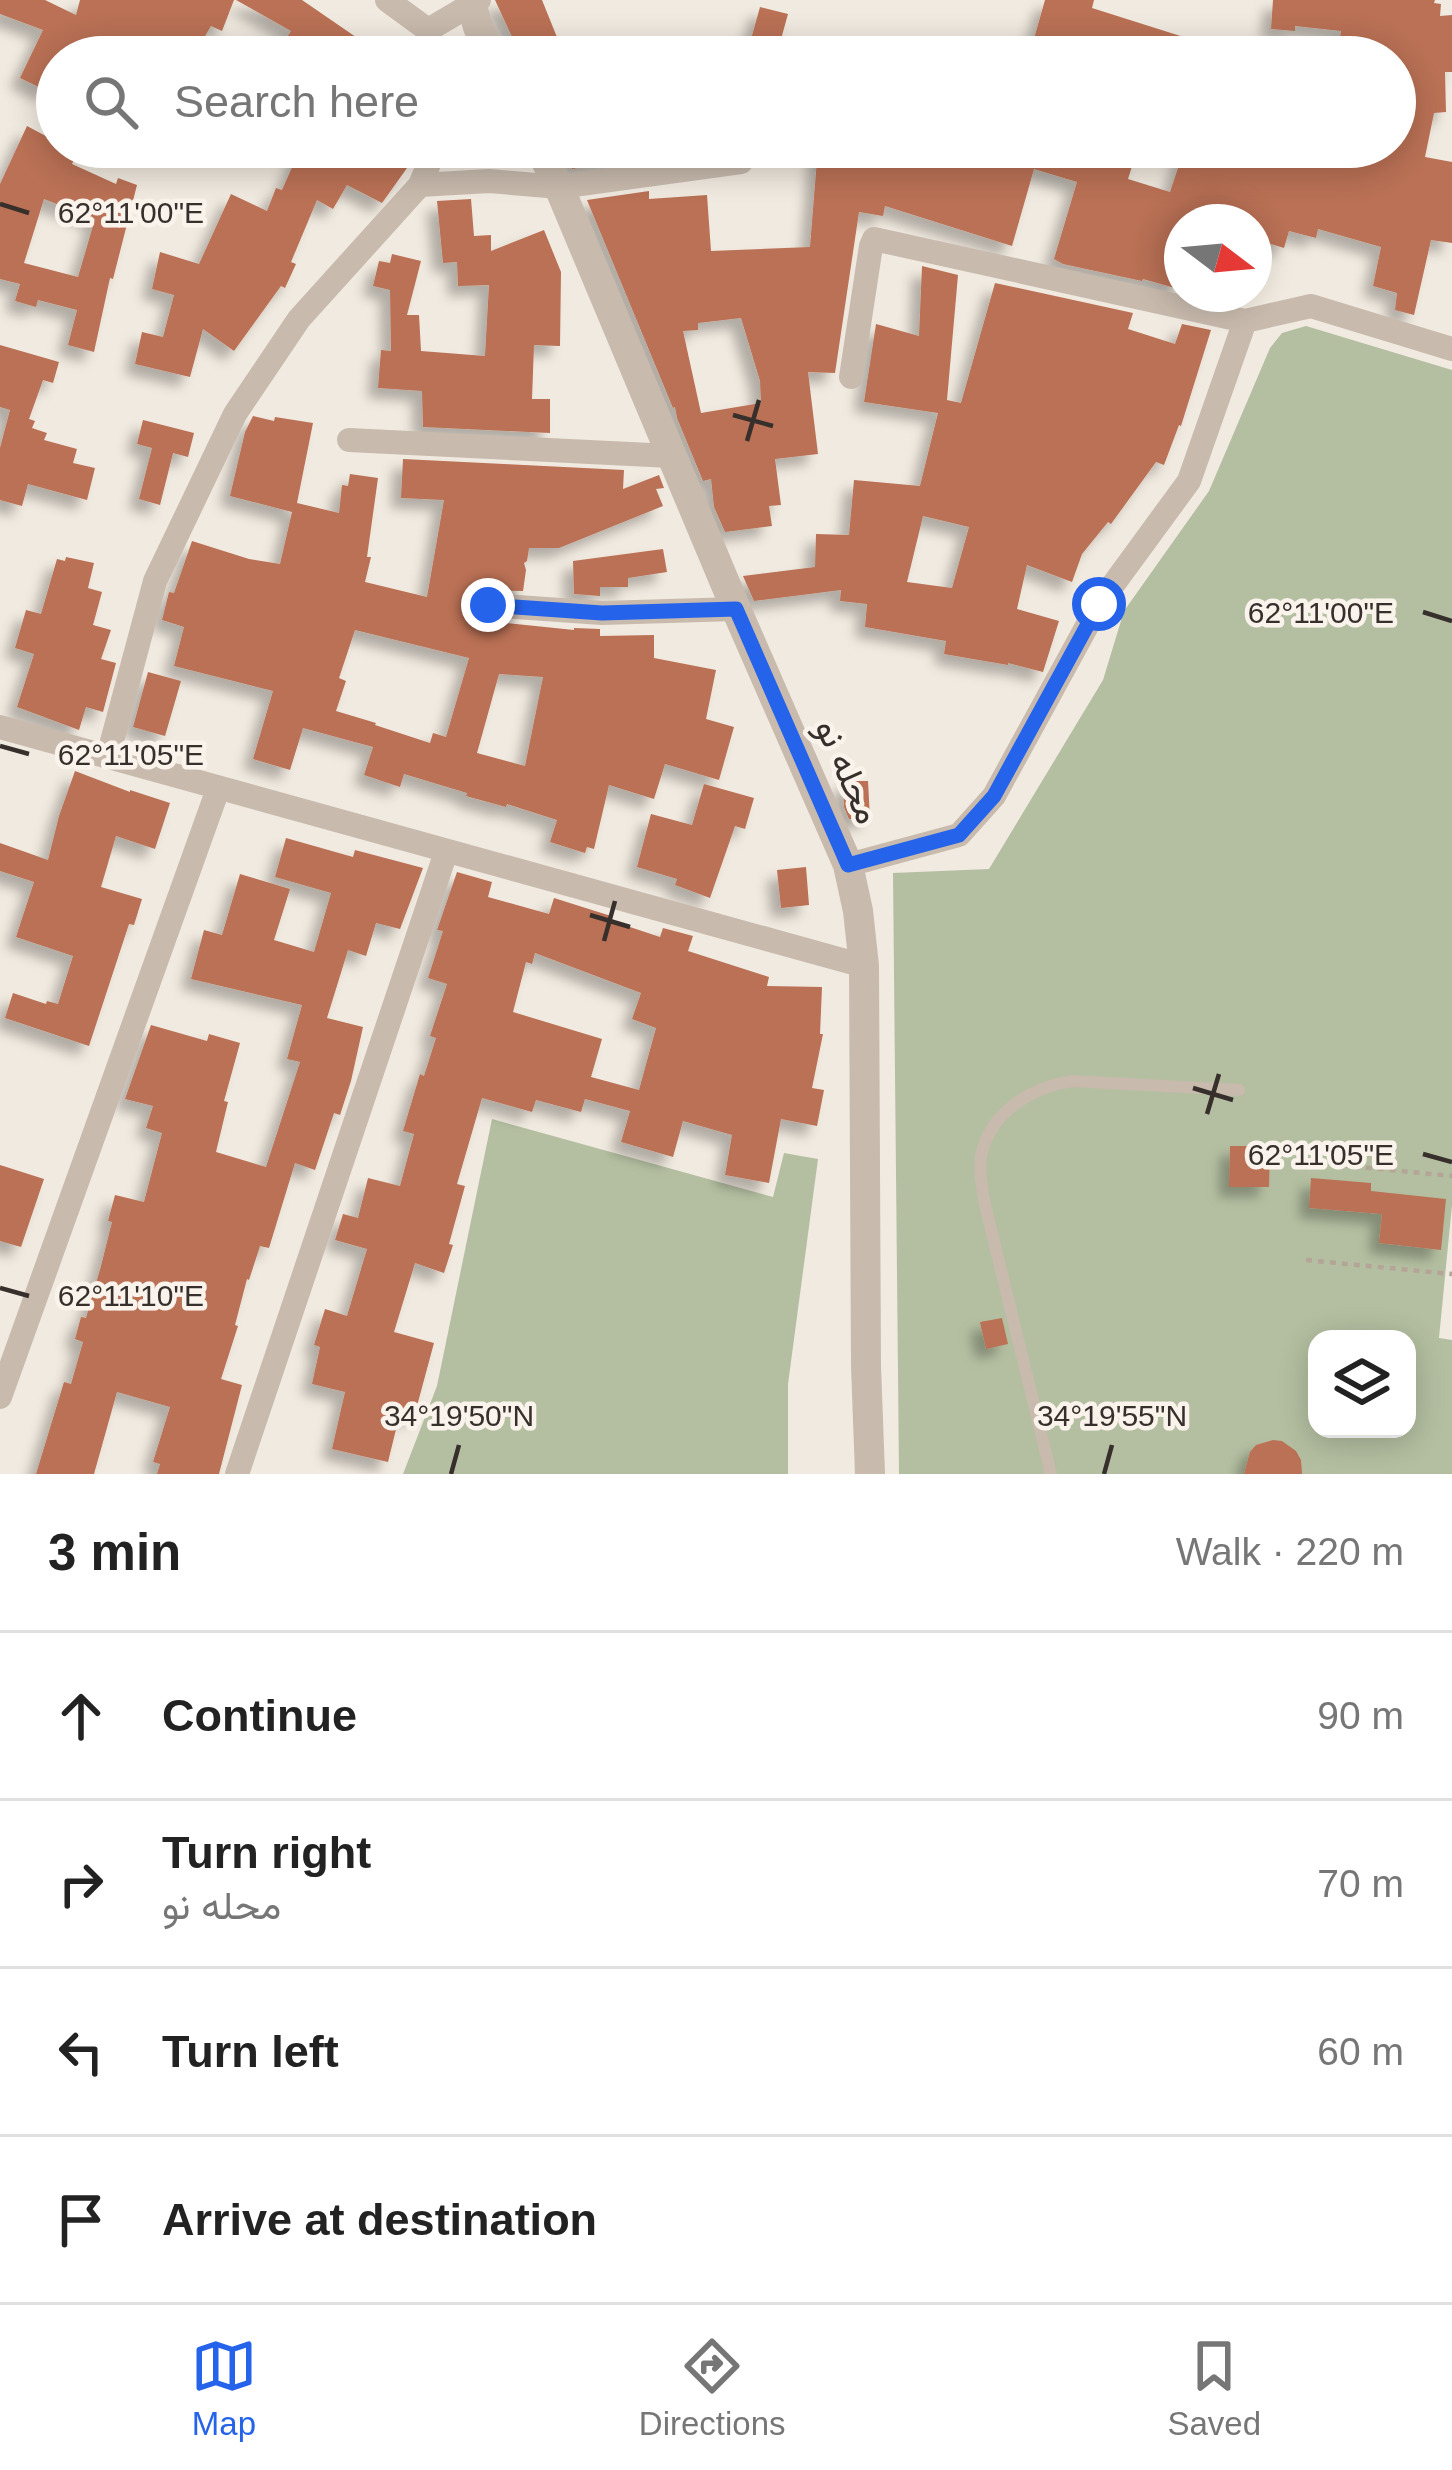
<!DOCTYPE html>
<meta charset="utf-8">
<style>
:root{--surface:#fff;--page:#f6f6f6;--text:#222;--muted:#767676;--line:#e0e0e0;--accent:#2563eb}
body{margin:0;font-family:Helvetica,Vazirmatn,sans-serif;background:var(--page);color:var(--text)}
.controls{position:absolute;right:36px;bottom:36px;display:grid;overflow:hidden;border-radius:24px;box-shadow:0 6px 30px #0003}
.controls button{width:108px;height:108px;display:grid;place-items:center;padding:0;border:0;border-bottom:3px solid var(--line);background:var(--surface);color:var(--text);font:60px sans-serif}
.compass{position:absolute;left:1164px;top:204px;width:108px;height:108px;border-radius:50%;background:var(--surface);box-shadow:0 6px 30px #0003;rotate:106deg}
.stop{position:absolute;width:36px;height:36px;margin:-27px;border:9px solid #2563eb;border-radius:50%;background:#fff}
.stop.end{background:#2563eb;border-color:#fff;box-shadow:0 3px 12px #0008}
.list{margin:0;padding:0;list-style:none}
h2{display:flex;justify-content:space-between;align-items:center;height:156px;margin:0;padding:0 48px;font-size:51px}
h2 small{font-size:39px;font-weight:400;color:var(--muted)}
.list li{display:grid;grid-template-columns:78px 1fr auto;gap:36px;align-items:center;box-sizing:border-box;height:168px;padding:0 48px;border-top:3px solid var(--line)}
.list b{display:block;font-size:45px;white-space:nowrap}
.list p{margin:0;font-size:39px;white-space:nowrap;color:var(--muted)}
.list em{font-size:39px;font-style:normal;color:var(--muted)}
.icon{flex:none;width:66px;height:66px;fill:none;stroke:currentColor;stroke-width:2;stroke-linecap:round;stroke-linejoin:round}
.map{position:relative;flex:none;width:1452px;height:1474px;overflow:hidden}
.search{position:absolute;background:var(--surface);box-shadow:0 6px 30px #0003;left:36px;right:36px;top:36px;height:132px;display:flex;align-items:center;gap:30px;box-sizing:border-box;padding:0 42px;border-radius:66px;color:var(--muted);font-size:45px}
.sheet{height:828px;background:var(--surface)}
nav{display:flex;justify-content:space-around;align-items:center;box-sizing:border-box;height:168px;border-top:3px solid var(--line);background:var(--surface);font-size:33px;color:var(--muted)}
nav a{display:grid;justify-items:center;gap:6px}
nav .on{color:var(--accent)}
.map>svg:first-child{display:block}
.green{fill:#b4bfa1;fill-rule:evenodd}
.building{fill:#ba7155;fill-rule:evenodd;filter:url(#shadow)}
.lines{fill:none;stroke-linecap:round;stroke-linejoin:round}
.path{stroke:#b4a597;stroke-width:4.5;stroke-dasharray:6 6;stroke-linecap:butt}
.service{stroke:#c8baad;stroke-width:12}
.minor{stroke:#c8baad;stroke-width:24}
.tertiary{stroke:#c8baad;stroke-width:30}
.route{stroke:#2563eb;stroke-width:15}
.ticks{fill:none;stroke:#372f2b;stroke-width:4.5}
.labels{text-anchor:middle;stroke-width:9;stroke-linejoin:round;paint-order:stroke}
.street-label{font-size:36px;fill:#372f2b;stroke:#f9f3ec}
.ticks-label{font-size:30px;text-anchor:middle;fill:#372f2b;stroke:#f9f3ec;stroke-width:9;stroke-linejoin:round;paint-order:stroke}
</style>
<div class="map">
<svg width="1452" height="1474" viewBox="0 0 1452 1474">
<defs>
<filter id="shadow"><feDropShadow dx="-10" dy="10" stdDeviation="6" flood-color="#0004"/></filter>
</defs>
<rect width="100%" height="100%" fill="#f1eae0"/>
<path class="green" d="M1306,326L1452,370V1205L1439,1338L1452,1340V1474H899L893,873L989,869L1103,680L1124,611L1209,491L1270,348L1282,333ZM1317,1339H1407V1429H1317Z
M492,1119L773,1197L784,1153L818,1159L788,1384V1474H403L437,1386Z"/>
<path class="building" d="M0,0H45L76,15L80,0H234L222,31L211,26L193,57H57V75L49,92L20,78L43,30L0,14Z
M236,0H302L385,57H274L291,31Z
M495,0H542L565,57H516L508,41L513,39Z
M1045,0H1094L1092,8L1231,52L1230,57H1042L1044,49L1032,46Z
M1273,0H1435L1434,3L1441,4L1440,16L1452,15V72H1445L1446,112L1434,113L1425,157L1452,162V243L1431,240L1414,315L1395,310L1397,293L1373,286L1381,247L1318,229L1316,238L1289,231L1284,248L1254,239V222H1182V290L1143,279L1142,281L1063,264L1054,259L1077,182L1034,169L1012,246L885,206L883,216L859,212L835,373L808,372L818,454L775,459L781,505L769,506L772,526L725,532L714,507L711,479L703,481L677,418L675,407L673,408L587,200L649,191V199L707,195L711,251L810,247L818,147H1138L1128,179L1170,192L1185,147H1292L1318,154L1321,147H1395V57L1338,52L1341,31L1295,26V31L1271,29ZM741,318L760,381L761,403L701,413L683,331L698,330V323Z
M760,7L788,14L776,57H746Z
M27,126L57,142V147H69L78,151L72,164L116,184L118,178L137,185L113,279L110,278L94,352L68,345L77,310L38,300L36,307L15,301L20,284L0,279V184ZM44,199L95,219L78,277L24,263Z
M301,147H407L399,164L407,168L382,203L347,185L333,209L317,200L291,262L296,264L285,288L281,286L234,351L203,329L190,377L135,364L142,332L163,337L174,295L152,289L160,252L199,264L231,194L267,211L276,188L282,190Z
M563,147H632L633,160L572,169Z
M471,199L474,236L491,235V251L544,230L561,272L560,346L534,345L532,399H550V433L423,427L422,391L378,388L381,350L391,351L390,290L373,286L379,261L390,263L392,254L421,261L407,315H419L421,351L485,356L489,285L458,286L457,262L443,263L437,201Z
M922,266L958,275L947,400L961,403L995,283L1133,313L1128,329L1175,344L1182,324L1211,330L1181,426L1179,425L1164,465L1156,462L1111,524L1108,522L1082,554L1072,582L1027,565L1017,609L1059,621L1043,672L1008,663V665L944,654L946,641L865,627L867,604L840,601L841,590L754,601L743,576L815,567L816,534L849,535L854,480L920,486L938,413L864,402L876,324L919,336ZM923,516L969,527L952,588L907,582Z
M0,345L59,362L53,383L43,380L29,419L35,421L32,428L47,433L44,440L77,449L73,463L95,468L87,500L28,484L22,506L0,500V448L10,410L0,407Z
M253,416L274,421L275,417L313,423L297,503L339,513L342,485L348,486L350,474L378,478L367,557H371L365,582L427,597L444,500L401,498L403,459L624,470L623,489L659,475L664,488L656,489L663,506L559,548H529L527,561L524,563L526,570L523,591L482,590L474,597L473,611L478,618L487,621L574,630V628L600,629V636L654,635V658L716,670L706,719L734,727L719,780L665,764L654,799L609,785L594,849L587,847L585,853L550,842L557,820L507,804L506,807L466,796L467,793L404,774L400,787L364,775L373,747L303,728L290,770L253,759L273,691L174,666L184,627L162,620L169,592L174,593L192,541L249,559L280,564L292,512L230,496L245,432ZM355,630L469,658L446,737L433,733L430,743L375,725L376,723L336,711L346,681L339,678ZM499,674L543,677L525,766L477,753Z
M143,420L194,433L188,457L173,453L160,505L139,499L152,448L137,444Z
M663,549L667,572L628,578V587H600V596L574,594L573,561Z
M66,557L94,563L88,588L102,592L93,625L111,630L101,659L116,663L103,712L86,707L79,730L17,707L34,654L15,648L26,610L41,614L57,559L65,561Z
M148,672L181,681L165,736L133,727Z
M75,771L130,792V790L170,803L155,849L116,836L101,887L142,899L134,925L129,924L89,1046L5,1018L13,993L46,1004L47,1001L58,1004L73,956L16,937L34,882L0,871V843L48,860L59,816Z
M843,781H868L870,819H849L844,807Z
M704,784L754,798L745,829L735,826L710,898L675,885L677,879L637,867L651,814L692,825Z
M286,838L353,857L355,850L423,868L400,929L376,923L366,956L348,950L327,1018L363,1027L351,1081L340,1115L334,1113L315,1170L295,1163L269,1248L260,1246L249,1280L247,1279L235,1325L238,1326L221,1379L242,1385L219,1474H157L160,1464L153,1462L170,1407L117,1392L94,1474H36L64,1382L71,1384L83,1342L75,1339L81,1317L86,1318L101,1266L112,1222L108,1221L115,1195L144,1202L162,1133L146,1128L153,1106L125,1099L151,1025L207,1041L209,1034L240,1043L224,1101L228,1102L216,1152L266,1167L300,1062L287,1059L302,1005L191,979L204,930L222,935L240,874L290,889L274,940L314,952L331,893L275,877Z
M806,867L809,905L781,908L777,870Z
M457,872L492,882L488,897L549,914L554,898L611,916L609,920L660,937L663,928L693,936L688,951L769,977L767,986L822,987L820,1034H823L812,1088L824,1090L817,1126L781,1119L769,1183L725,1175L732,1135L683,1121L673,1157L621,1142L630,1111L585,1099L581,1112L536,1100L532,1112L482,1098L457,1184L465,1186L449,1244L453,1245L444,1273L415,1263L394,1332L434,1343L414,1417L400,1413L388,1462L332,1449L345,1392L312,1384L320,1347L314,1345L325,1309L347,1316L367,1249L335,1240L343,1214L358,1218L368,1178L400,1186L414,1134L403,1131L420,1074L424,1076L436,1038L430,1036L447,984L428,978L443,931L437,930ZM535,953L641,993L632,1019L656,1028L639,1090L591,1077L602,1039L513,1012L526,962L532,964Z
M1230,1146H1270L1269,1187H1229Z
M0,1165L44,1179L21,1247L0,1241Z
M1311,1178L1371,1183V1191L1446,1199L1441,1250L1379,1243L1382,1214L1309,1208Z
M1002,1318L1008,1344L986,1349L980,1322Z
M1273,1440L1282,1441L1296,1451L1301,1460L1302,1474H1244L1250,1452L1256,1445Z"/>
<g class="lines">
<path class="path" d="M1318,1163L1452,1176
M1306,1260L1452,1274"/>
<path class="service" d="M1051,1474L985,1205C982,1187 977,1166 983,1148C996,1108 1034,1087 1072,1081L1239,1090"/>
<path class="minor" d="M387,0L428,30
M432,57L428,30L479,0
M420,185L489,181L559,187L741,162
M851,377L871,246L874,239L1245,321
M349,440L671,456
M488,605L602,613L736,609
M0,727L864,966
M108,756L155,581L235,414L299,319L420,185L436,147
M848,865L959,835L994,796L1099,604L1189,481L1245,321L1311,306L1452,349
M0,1397L218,789
M237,1474L446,852"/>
<path class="tertiary" d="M470,0L478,27L493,57
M539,147L559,187L736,609L848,865L858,911L864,966L866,1366L870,1474"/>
</g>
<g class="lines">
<path class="route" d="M488,605L602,613L736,609L848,865L959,835L994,796L1099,604"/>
</g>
<path class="ticks" d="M0,204L29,213M733,415L773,426M747,441L759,400M1423,612L1452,621M0,746L29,754M590,915L630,927M604,941L615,901M1193,1088L1233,1100M1207,1114L1219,1074M1423,1154L1452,1162M0,1288L29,1296M451,1474L459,1445M1104,1474L1112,1445"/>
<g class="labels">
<g class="street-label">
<text transform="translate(849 771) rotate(66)" y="13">محله نو</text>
</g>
</g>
<g class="ticks-label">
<text x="131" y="223">62°11'00"E</text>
<text x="1321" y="623">62°11'00"E</text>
<text x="131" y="765">62°11'05"E</text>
<text x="1321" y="1165">62°11'05"E</text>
<text x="131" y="1306">62°11'10"E</text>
<text x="459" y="1426">34°19'50"N</text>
<text x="1112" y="1426">34°19'55"N</text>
</g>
</svg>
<div class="controls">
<button><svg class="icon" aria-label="layers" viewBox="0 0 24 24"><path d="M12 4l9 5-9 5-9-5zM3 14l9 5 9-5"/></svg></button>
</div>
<svg class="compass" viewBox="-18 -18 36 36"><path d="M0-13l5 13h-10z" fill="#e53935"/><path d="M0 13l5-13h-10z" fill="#767676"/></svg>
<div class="stop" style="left:1099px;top:604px"></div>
<div class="stop end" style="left:488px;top:605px"></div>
<div class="search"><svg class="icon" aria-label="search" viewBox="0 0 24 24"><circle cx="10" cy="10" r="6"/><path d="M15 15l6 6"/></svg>Search here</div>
</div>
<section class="sheet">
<h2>3 min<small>Walk · 220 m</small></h2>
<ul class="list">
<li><svg class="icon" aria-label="ahead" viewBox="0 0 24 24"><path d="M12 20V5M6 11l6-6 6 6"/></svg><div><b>Continue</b></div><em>90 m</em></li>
<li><svg class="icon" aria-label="right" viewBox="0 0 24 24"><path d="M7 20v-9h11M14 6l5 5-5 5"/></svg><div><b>Turn right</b><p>محله نو</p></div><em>70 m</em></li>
<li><svg class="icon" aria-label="left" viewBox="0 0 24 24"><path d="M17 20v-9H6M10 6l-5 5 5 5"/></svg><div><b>Turn left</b></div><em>60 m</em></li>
<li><svg class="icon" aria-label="arrive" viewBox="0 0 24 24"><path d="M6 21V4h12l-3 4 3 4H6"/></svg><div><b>Arrive at destination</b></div></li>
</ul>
</section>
<nav>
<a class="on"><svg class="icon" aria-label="map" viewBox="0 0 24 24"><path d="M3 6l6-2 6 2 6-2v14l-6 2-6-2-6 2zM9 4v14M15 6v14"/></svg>Map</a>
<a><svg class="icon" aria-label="directions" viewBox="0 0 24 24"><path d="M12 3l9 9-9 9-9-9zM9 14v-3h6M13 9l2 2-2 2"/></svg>Directions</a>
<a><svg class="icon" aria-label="saved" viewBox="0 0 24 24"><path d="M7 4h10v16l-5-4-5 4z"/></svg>Saved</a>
</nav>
